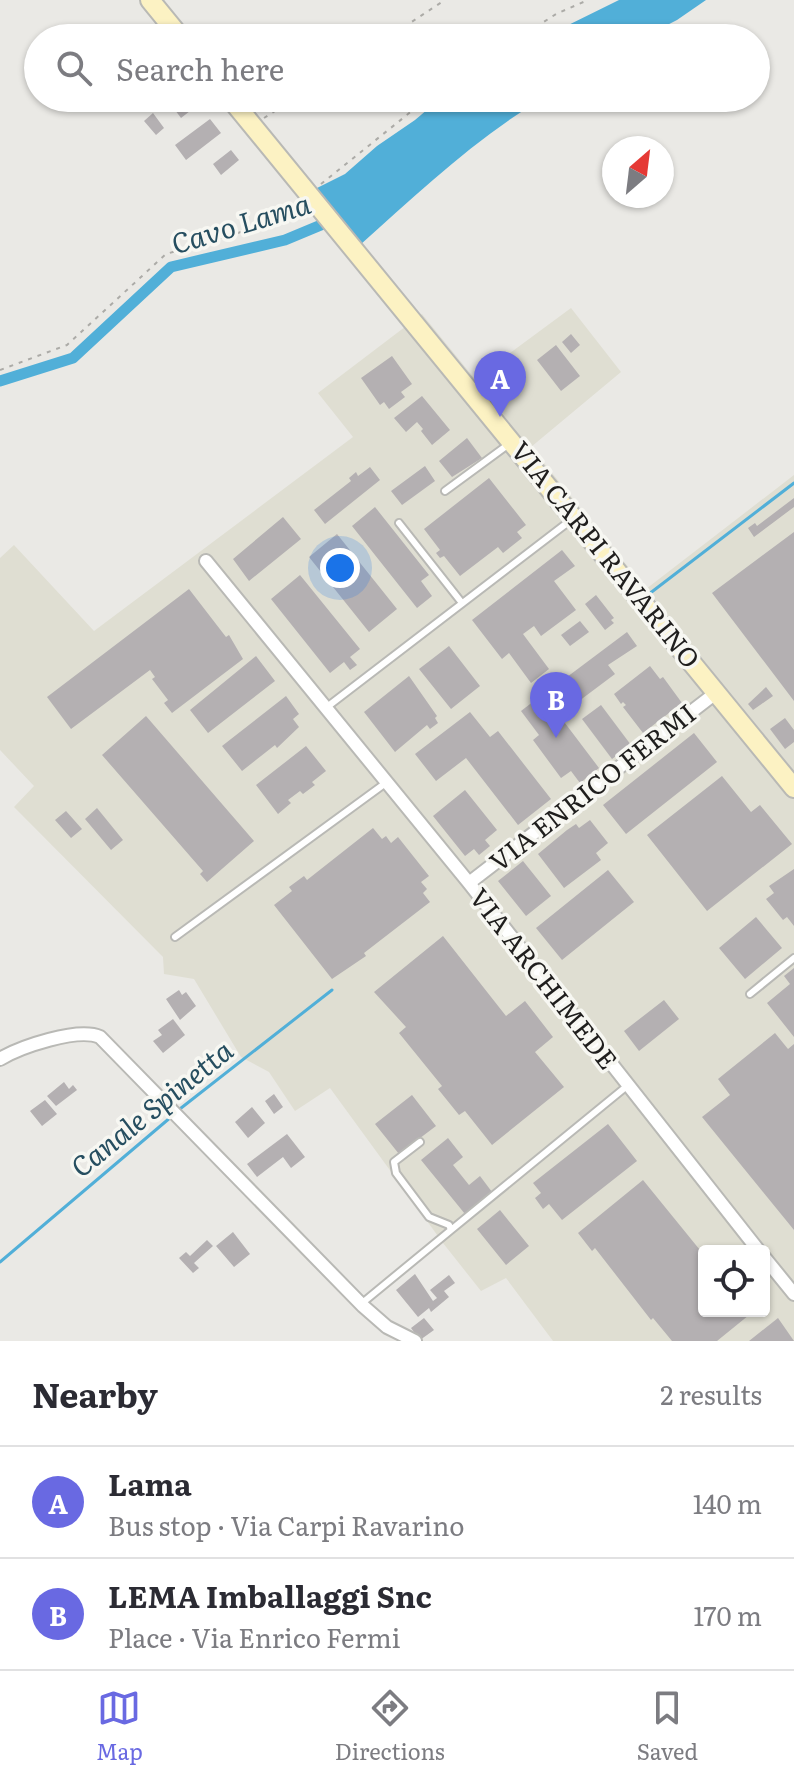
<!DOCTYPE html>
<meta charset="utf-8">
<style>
:root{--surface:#fff;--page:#f2f2f3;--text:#2b2b33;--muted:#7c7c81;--line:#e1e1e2;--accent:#6969e2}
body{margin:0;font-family:Literata,serif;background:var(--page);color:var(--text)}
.controls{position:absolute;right:24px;bottom:24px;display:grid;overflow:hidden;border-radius:8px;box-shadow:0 2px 6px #0004}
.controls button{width:72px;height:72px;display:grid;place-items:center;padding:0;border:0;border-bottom:2px solid var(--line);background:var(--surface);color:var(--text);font:40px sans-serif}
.compass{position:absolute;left:602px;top:136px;width:72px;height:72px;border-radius:50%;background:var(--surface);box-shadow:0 2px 6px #0004;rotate:28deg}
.you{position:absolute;left:340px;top:568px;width:28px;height:28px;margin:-20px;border:6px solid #fff;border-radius:50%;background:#1a73e8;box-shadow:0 0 0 12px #1a73e833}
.badge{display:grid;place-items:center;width:52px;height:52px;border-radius:50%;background:var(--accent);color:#fff;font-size:26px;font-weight:700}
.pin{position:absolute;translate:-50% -66px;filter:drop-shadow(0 2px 4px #0008)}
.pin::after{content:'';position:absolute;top:42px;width:28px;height:24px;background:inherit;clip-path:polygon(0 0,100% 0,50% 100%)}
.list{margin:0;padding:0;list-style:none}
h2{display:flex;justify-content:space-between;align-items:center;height:104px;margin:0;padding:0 32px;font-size:34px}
h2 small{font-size:26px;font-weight:400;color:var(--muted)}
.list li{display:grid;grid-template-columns:52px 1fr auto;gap:24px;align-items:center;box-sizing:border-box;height:112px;padding:0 32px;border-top:2px solid var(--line)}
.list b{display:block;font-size:30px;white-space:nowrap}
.list p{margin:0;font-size:26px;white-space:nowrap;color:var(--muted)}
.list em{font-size:26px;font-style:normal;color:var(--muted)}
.icon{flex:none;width:44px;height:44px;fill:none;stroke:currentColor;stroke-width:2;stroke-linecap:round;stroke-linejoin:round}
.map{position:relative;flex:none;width:794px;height:1341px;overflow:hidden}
.search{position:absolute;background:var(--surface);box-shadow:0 2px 6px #0004;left:24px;right:24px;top:24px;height:88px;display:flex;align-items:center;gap:20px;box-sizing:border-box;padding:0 28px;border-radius:44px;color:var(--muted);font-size:30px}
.sheet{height:328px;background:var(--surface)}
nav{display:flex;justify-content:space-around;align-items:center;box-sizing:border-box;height:112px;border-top:2px solid var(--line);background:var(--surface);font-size:22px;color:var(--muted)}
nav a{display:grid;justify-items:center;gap:4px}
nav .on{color:var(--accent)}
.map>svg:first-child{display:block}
.built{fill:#dfded2;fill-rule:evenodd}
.water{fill:#51afd8}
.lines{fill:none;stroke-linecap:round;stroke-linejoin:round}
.stream{stroke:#51afd8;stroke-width:3}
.canal{stroke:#51afd8;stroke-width:11}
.building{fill:#b4b0b2}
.service-casing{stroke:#b9b9b5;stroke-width:10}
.minor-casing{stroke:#b9b9b5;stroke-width:16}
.secondary-casing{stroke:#b9b9b5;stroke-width:22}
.path{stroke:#acaba7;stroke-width:2;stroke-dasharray:4 6;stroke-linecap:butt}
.service{stroke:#fff;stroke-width:6}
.minor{stroke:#fff;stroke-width:12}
.secondary{stroke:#fcf2c3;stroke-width:18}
.labels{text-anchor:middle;stroke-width:7;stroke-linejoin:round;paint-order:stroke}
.street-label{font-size:26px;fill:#1f1e1d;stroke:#f7f7f2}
.water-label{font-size:28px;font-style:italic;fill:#264e60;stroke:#f7f7f2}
</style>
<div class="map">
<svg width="794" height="1341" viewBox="0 0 794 1341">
<rect width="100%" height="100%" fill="#eae9e5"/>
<path class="built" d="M571,308L621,372L531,447L646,589L794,475V1341H553L506,1278L481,1291L443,1243L330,1088L295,1111L269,1072L241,1057L194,979L164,974L163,957L14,807L34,786L0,750V558L14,545L94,631L353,437L318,393L422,314L475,379ZM704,1251H764V1311H704Z"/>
<path class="water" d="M619,0H706L677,20L642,38H542Z
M441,98H543C475,139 419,192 360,245L313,190L345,174L377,146L415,120Z"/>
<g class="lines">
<path class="stream" d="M649,594L794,483
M176,1112L332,990
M0,1262L171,1117"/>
<path class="canal" d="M0,381L73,358L171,267L285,240L333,220"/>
</g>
<path class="building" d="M166,98H195L199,104L181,118Z
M153,113L164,128L156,135L144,121Z
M210,119L221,133L186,160L175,145Z
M231,150L239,160L221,175L213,164Z
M571,334L580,345L571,353L562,342Z
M556,345L580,376L561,391L537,360Z
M392,356L412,384L401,392L405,397L389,409L384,402L380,405L361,378Z
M422,396L450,430L432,445L421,431L423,429L417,422L406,432L394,418Z
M467,438L482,458L452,477L439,461Z
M425,466L435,481L402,505L391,491Z
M370,467L380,480L325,524L314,510L351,481L349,478L356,472L358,476Z
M489,478L526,525L517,532L522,538L503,553L498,547L460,576L444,556L440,558L436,553L440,550L424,529Z
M794,498V507L754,537L748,528L755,523L757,526Z
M375,507L429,575L421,581L432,596L417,608L352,526Z
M283,517L301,539L249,581L233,559Z
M794,532V701L712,593Z
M337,534L397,609L369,632L309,557Z
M562,550L575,566L554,581L576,610L541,636L534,626L523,634L549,669L531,683L509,653L502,659L472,620Z
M300,575L360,649L350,657L357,665L350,670L344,662L330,673L271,599Z
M189,589L226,637L229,635L243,659L172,713L164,703L168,700L152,679L155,677L150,670L71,729L47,697Z
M596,595L614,618L611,620L614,623L605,630L585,604Z
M580,621L589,632L570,646L561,635Z
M627,632L637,646L608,665L615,674L575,704L559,683Z
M449,646L480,686L451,709L419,669Z
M256,656L275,681L208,733L190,710Z
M650,666L660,679L663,677L682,703L643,733L623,707L626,705L623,702L621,704L614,694Z
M409,676L437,716L435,718L438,723L430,729L427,725L395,752L364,712Z
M766,687L773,696L753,710L748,704Z
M543,694L599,768L580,783L571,771L561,778L533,740L539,735L521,711Z
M286,696L299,714L293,719L299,727L277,748L275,745L242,771L222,746Z
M601,705L631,745L612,759L582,719Z
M470,712L490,737L498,731L551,799L518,825L466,758L436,781L415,754Z
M146,716L254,841L207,882L200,874L203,871L102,755Z
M785,718L794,730V742L785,749L770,729Z
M694,733L717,762L626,834L603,805Z
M306,746L326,771L312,782L315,785L303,794L300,791L288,800L291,803L278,814L256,785Z
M722,776L751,812L760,805L792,844L707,911L647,835Z
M465,790L497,830L485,840L490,846L479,855L474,849L465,856L433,816Z
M97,808L123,840L111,850L85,819Z
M66,811L82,829L71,838L55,820Z
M590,820L608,843L596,853L601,860L564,888L538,854L567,830L576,824L579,828Z
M373,828L382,839L386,836L391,843L398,837L429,876L421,882L427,889L423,893L430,902L364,953L366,956L332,979L274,905L292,891L289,887L304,876L307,880Z
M523,861L551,896L526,916L498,881Z
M794,869V926L787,917L783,920L766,899L774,893L769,886Z
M608,870L634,902L562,960L536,928Z
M756,917L782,948L745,979L719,948Z
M443,936L506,1016L525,1001L553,1037L535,1052L564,1087L492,1145L465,1111L459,1115L438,1089L442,1086L399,1033L406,1027L374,992Z
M794,968V1037L767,1003L790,984L784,976Z
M179,990L182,995L186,992L196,1006L180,1020L166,999Z
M664,1000L679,1019L639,1051L624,1031Z
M173,1019L185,1035L163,1053L153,1041L162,1035L158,1030Z
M775,1033L788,1049L794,1044V1230L702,1117L730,1095L718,1079Z
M64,1082L69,1089L73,1085L77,1090L56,1106L47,1096Z
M274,1094L283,1107L274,1114L265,1101Z
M412,1095L436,1126L399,1154L375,1124Z
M45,1100L57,1114L42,1126L30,1111Z
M252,1107L265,1123L248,1138L235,1122Z
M608,1124L637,1161L562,1220L549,1204L543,1209L535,1198L541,1193L533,1183Z
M287,1134L305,1157L291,1168L283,1157L257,1177L247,1164Z
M448,1138L463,1157L453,1165L469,1185L480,1176L492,1192L465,1214L421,1160Z
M643,1180L704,1255V1311H754L717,1341H672L653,1318L651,1320L595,1248L592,1251L578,1233Z
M500,1210L529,1246L506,1265L477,1229Z
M233,1232L250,1254L234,1267L216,1246Z
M207,1240L213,1246L194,1263L199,1268L193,1273L179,1258L186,1252L190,1256Z
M415,1274L433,1301L437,1298L430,1290L449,1275L455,1283L444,1291L449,1297L431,1312L429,1308L418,1317L396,1290Z
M424,1318L434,1330L420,1340L411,1328Z
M778,1318L794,1341H749Z"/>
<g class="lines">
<g class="service-casing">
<path id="service" d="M445,491L509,444
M399,523L462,603
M327,707L571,520
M175,937L387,782
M750,994L794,958
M451,1230L627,1086
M361,1304L451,1230L449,1225L429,1217L396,1173L394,1162L420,1142"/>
</g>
<g class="minor-casing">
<path id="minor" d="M206,561L469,883L759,1251
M469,883L717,692
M0,1059C20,1047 78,1027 100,1037L363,1306L387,1327L415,1341
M764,1257L794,1294"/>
</g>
<g class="secondary-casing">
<path id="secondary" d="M150,0L181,38
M230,98L794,788"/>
</g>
<path class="path" d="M387,38L445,0
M519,38L556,14L588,0
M264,118L295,98
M321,184L428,98
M0,370L67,345L166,254L299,215"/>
<use href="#service" class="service"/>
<use href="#minor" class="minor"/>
<use href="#secondary" class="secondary"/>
</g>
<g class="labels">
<g class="street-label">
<text transform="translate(605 555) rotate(51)" y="9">VIA CARPI RAVARINO</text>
<text transform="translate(593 788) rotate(-38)" y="9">VIA ENRICO FERMI</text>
<text transform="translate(543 979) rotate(52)" y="9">VIA ARCHIMEDE</text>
</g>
<g class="water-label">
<text transform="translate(241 224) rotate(-17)" y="10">Cavo Lama</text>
<text transform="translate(152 1109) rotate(-39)" y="10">Canale Spinetta</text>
</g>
</g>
</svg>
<div class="controls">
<button><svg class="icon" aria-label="locate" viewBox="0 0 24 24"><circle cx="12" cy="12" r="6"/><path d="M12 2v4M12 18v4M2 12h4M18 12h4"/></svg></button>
</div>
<svg class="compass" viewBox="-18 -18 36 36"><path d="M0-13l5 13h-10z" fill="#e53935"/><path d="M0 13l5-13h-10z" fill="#7c7c81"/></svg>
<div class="you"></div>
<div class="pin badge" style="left:500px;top:417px">A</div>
<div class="pin badge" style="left:556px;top:738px">B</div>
<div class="search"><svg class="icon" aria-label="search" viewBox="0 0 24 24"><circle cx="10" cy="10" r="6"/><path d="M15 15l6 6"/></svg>Search here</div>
</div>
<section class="sheet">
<h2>Nearby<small>2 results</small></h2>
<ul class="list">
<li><span class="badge">A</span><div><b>Lama</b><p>Bus stop · Via Carpi Ravarino</p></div><em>140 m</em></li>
<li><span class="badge">B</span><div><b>LEMA Imballaggi Snc</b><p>Place · Via Enrico Fermi</p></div><em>170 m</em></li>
</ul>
</section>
<nav>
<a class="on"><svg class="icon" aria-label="map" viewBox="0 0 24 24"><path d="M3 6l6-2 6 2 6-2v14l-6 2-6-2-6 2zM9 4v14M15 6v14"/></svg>Map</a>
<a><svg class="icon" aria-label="directions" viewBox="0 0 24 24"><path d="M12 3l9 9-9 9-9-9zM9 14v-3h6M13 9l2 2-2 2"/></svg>Directions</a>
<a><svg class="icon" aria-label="saved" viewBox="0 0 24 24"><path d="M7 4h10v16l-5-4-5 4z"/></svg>Saved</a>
</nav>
